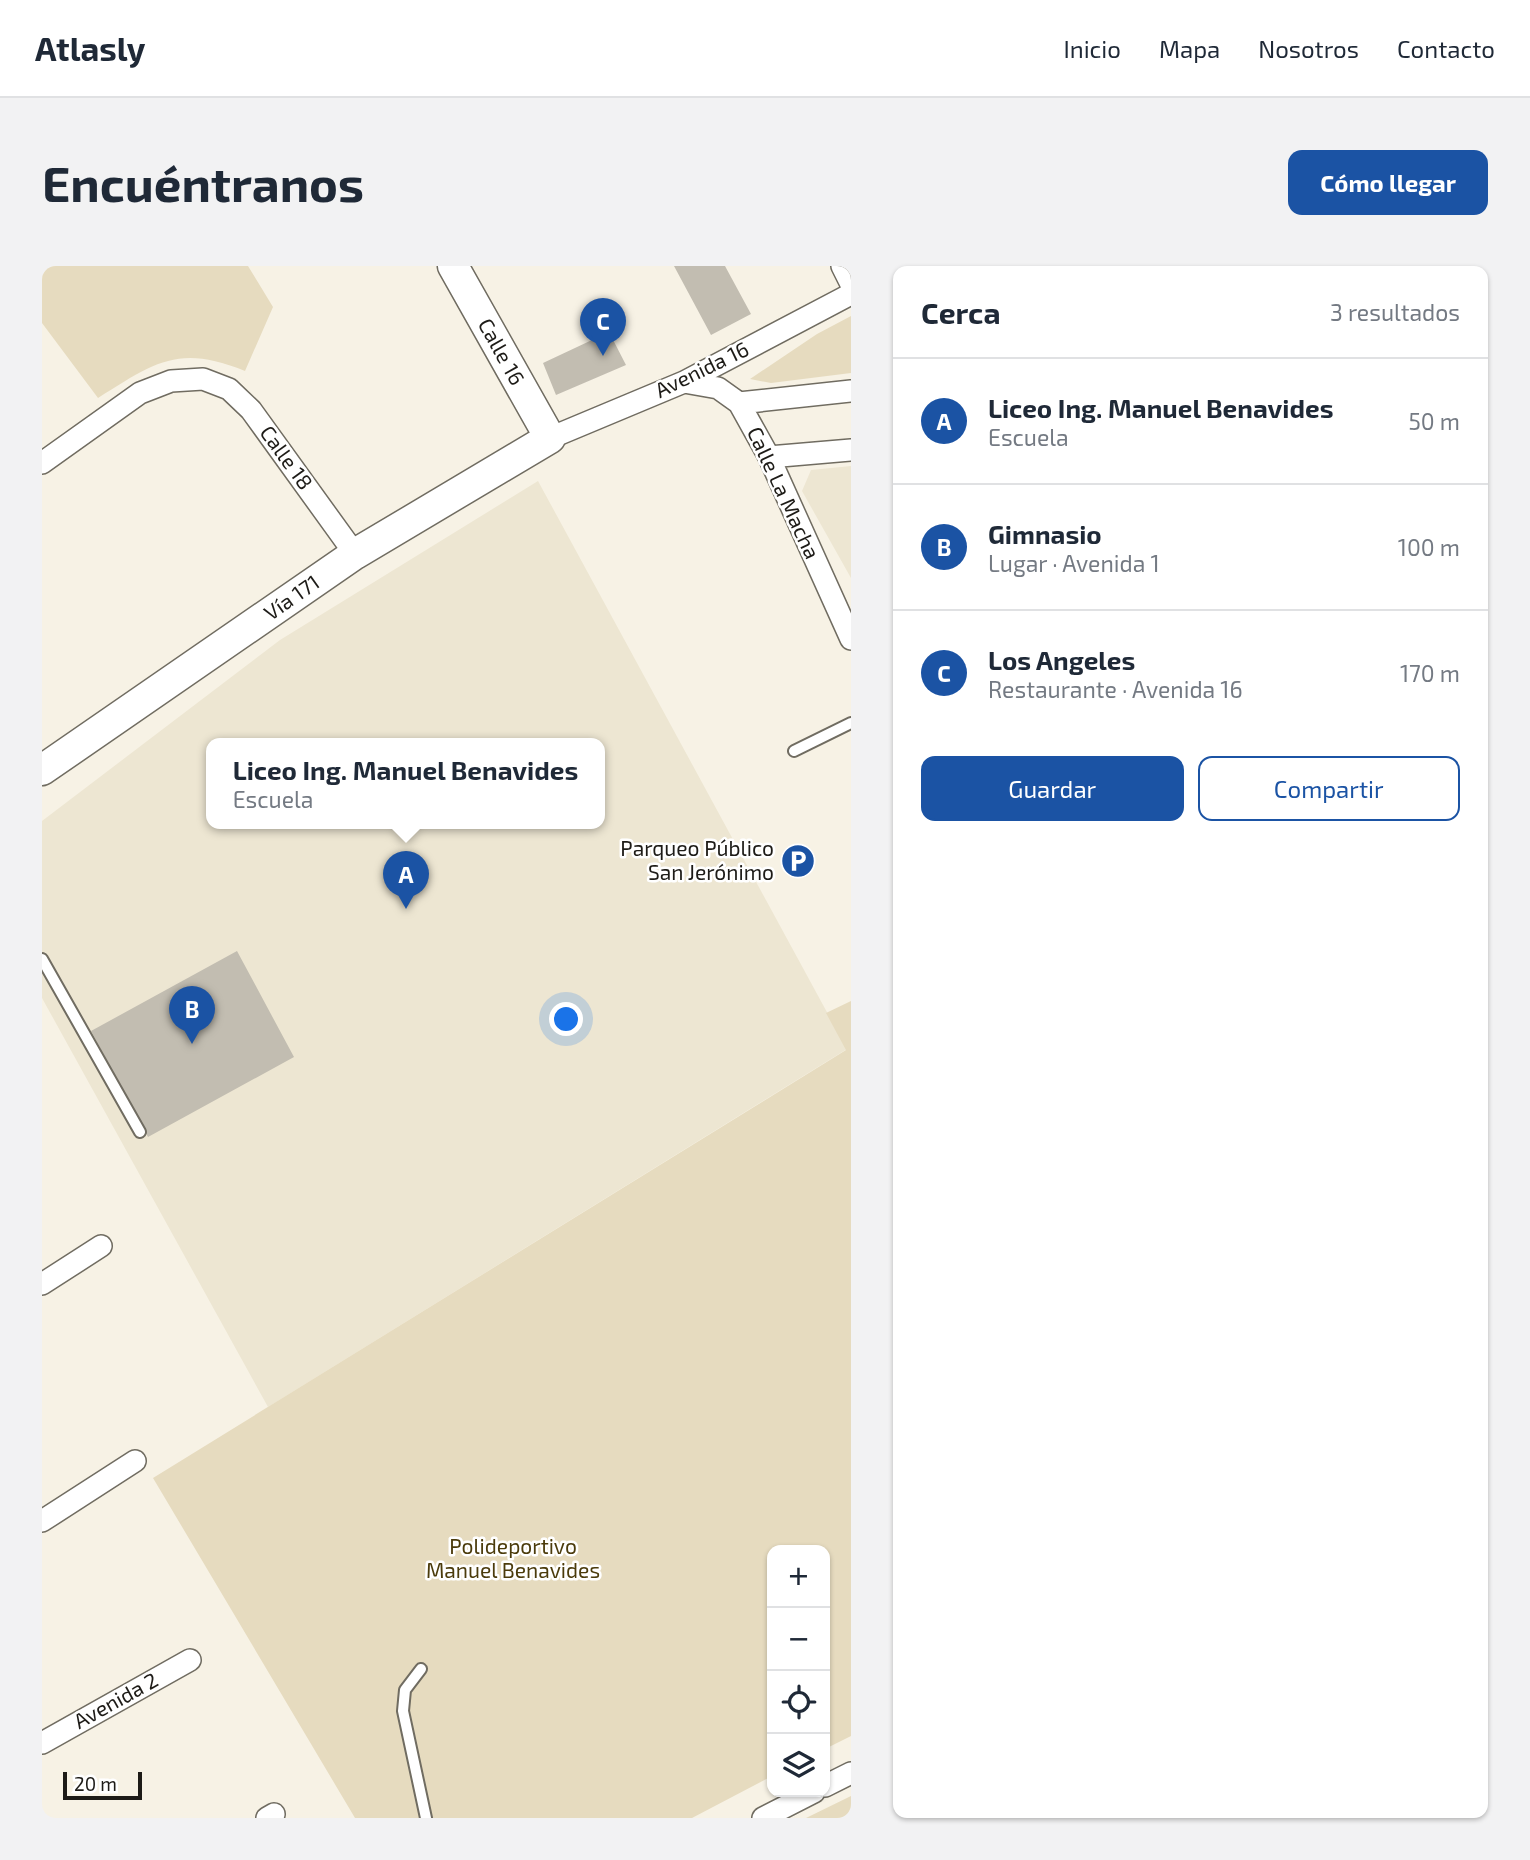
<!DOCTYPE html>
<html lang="es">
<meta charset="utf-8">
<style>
:root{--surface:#fff;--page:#f2f2f3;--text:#1f2937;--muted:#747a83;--line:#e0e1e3;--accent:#1b53a4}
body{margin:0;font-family:"Exo 2",sans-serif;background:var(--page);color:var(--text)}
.controls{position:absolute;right:21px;bottom:21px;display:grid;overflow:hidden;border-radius:14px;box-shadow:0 2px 5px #0004}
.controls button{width:63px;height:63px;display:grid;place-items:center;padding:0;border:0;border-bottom:2px solid var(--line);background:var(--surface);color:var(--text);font:35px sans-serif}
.scale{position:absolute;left:21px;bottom:18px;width:79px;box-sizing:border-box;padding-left:7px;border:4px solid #1d1b17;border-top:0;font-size:19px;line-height:24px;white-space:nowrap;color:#1d1b17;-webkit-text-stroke:5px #fff;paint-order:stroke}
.you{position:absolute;left:525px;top:754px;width:24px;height:24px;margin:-18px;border:5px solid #fff;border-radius:50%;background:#1a73e8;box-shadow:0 0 0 10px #1a73e833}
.badge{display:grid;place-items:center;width:46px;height:46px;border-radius:50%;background:var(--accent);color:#fff;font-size:23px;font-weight:700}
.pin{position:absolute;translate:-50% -58px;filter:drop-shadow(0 2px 4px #0008)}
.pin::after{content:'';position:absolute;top:37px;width:24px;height:21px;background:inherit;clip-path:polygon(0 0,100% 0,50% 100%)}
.popup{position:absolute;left:164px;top:472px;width:399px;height:91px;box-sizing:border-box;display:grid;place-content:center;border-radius:14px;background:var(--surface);filter:drop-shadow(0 2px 5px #0005);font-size:23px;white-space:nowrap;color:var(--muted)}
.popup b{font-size:26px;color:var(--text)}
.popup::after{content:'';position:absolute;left:50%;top:100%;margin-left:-14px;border:14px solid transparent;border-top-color:var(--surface)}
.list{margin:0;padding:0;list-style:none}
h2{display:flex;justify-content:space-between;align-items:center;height:91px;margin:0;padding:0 28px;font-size:30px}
h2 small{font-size:23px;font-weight:400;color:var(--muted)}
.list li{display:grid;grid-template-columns:46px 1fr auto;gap:21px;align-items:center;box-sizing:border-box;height:126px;padding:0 28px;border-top:2px solid var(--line)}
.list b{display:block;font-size:26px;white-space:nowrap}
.list p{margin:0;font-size:23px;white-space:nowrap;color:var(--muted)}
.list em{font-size:23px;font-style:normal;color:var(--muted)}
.actions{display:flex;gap:14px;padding:21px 28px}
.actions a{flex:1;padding:16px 0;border:2px solid var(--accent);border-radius:14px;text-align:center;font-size:24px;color:var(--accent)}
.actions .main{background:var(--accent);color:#fff}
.icon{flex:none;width:38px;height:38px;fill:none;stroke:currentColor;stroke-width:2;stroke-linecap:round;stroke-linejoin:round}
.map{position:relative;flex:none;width:809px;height:1552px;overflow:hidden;border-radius:14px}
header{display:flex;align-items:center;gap:42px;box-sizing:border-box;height:98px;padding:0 35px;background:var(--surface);border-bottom:2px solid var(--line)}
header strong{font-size:33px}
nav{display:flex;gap:38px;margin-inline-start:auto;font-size:24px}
.intro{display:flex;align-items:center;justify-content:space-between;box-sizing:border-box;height:168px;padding:0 42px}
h1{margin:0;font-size:49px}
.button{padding:18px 32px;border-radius:14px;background:var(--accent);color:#fff;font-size:24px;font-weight:700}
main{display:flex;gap:42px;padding:0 42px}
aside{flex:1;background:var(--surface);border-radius:14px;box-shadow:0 2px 5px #0004}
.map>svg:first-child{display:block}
.built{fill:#ede6d2;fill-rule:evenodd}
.green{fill:#e6dbbf}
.building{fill:#c2bdb1}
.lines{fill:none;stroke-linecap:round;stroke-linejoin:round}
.service-casing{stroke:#706c61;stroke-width:14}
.minor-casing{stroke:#706c61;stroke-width:24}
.secondary-casing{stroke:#706c61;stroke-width:33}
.service{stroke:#fff;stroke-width:10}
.minor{stroke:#fff;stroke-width:21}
.secondary{stroke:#fff;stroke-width:30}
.labels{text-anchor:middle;stroke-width:5;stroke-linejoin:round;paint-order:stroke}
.street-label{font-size:21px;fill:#1d1b17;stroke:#fff}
.poi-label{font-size:21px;fill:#1d1b17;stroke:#fff;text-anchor:end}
.park-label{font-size:21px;fill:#4b3b0b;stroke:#fff}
</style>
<header>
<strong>Atlasly</strong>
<nav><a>Inicio</a><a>Mapa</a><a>Nosotros</a><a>Contacto</a></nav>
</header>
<div class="intro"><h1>Encuéntranos</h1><a class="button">Cómo llegar</a></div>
<main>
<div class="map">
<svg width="809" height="1552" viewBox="0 0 809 1552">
<rect width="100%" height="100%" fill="#f7f2e5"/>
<path class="built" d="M809,200V312L760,225L769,204Z
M496,215L805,783L226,1141L0,732V555L238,374ZM170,477H558V557H170Z"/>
<path class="green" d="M0,0H206L231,41L203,105C137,78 113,96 56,132L0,57Z
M809,50V107L729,117L708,113L775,68Z
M809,735V1470L783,1483V1284H730V1510L650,1552H313L111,1212L804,784L784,747Z
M809,1530V1552H764Z"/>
<path class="building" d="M632,0H683L709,48L669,69Z
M567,66L584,99L514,129L501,97Z
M195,685L252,791L106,871L49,765Z"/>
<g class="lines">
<g class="service-casing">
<path id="service" d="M752,485L809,457
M0,693L98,866
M379,1403L363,1424L361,1445L384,1552"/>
</g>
<g class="minor-casing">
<path id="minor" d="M800,0L809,18
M642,116L676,122L697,137L727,191L809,373
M697,137L809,125
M508,172L642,116L809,28
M727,191L809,184
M0,197L98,127L129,115L161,113L187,123L209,144L313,288
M0,1018L59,980
M0,1255L93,1195
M0,1477L148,1394
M783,1520L809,1507
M225,1552L232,1548
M721,1552L772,1526"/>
</g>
<g class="secondary-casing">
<path id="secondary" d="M0,504L313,288L508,172L411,0"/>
</g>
<use href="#service" class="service"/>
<use href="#minor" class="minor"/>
<use href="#secondary" class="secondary"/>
</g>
<defs>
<g id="parking-disc" transform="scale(1.75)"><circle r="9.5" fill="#1b53a4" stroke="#fff"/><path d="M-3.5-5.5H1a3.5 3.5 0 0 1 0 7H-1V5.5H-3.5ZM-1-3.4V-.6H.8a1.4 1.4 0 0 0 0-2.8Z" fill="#fff"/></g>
</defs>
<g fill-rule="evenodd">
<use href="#parking-disc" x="756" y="595"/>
</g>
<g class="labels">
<g class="street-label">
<text transform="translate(459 86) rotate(61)" y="7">Calle 16</text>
<text transform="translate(660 104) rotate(-26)" y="7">Avenida 16</text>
<text transform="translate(244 192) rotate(54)" y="7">Calle 18</text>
<text transform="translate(741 227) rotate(65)" y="7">Calle La Macha</text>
<text transform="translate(250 332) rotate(-35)" y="7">Vía 171</text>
<text transform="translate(74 1435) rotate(-29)" y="7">Avenida 2</text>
</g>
<g class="poi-label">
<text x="732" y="590">Parqueo Público<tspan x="732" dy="24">San Jerónimo</tspan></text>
</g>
<g class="park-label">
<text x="471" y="1288">Polideportivo<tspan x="471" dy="24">Manuel Benavides</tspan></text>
</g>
</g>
</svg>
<div class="controls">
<button>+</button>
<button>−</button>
<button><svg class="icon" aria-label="locate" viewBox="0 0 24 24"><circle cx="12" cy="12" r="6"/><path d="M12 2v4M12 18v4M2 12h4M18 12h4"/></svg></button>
<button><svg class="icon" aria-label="layers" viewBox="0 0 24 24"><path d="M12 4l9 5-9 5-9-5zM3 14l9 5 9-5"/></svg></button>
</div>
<div class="scale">20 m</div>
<div class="you"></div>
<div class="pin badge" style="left:364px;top:643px">A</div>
<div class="popup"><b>Liceo Ing. Manuel Benavides</b>Escuela</div>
<div class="pin badge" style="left:150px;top:778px">B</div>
<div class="pin badge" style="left:561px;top:90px">C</div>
</div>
<aside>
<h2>Cerca<small>3 resultados</small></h2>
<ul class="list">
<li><span class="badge">A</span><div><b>Liceo Ing. Manuel Benavides</b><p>Escuela</p></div><em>50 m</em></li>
<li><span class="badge">B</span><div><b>Gimnasio</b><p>Lugar · Avenida 1</p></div><em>100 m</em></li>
<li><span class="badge">C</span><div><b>Los Angeles</b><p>Restaurante · Avenida 16</p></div><em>170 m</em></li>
</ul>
<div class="actions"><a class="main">Guardar</a><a>Compartir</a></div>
</aside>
</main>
